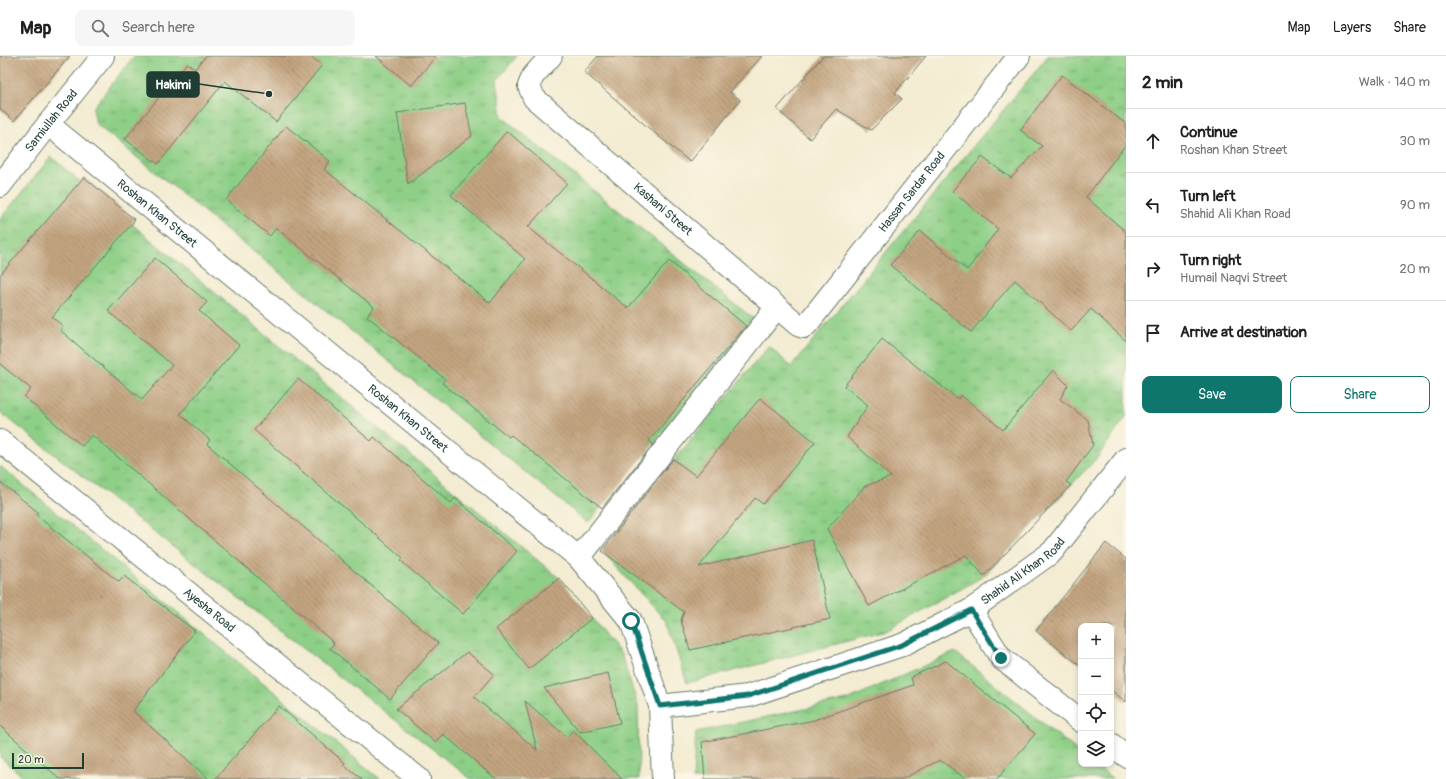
<!DOCTYPE html>
<meta charset="utf-8">
<style>
:root{--surface:#fff;--page:#f6f6f6;--text:#202124;--muted:#757577;--line:#e0e0e0;--accent:#0f766e}
body{margin:0;font-family:Pangolin,sans-serif;background:var(--page);color:var(--text)}
.controls{position:absolute;right:12px;bottom:12px;display:grid;overflow:hidden;border-radius:8px;box-shadow:0 2px 6px #0003}
.controls button{width:36px;height:36px;display:grid;place-items:center;padding:0;border:0;border-bottom:1px solid var(--line);background:var(--surface);color:var(--text);font:20px sans-serif}
.scale{position:absolute;left:12px;bottom:10px;width:72px;box-sizing:border-box;padding-left:4px;border:2px solid #1f3d34;border-top:0;font-size:11px;line-height:14px;white-space:nowrap;color:#1f3d34;-webkit-text-stroke:3px #fcf5e5;paint-order:stroke}
.stop{position:absolute;width:12px;height:12px;margin:-9px;border:3px solid #0f766e;border-radius:50%;background:#fff}
.stop.end{background:#0f766e;border-color:#fff;box-shadow:0 1px 4px #0008}
.list{margin:0;padding:0;list-style:none}
h2{display:flex;justify-content:space-between;align-items:center;height:52px;margin:0;padding:0 16px;font-size:17px}
h2 small{font-size:13px;font-weight:400;color:var(--muted)}
.list li{display:grid;grid-template-columns:26px 1fr auto;gap:12px;align-items:center;box-sizing:border-box;height:64px;padding:0 16px;border-top:1px solid var(--line)}
.list b{display:block;font-size:15px;white-space:nowrap}
.list p{margin:0;font-size:13px;white-space:nowrap;color:var(--muted)}
.list em{font-size:13px;font-style:normal;color:var(--muted)}
.actions{display:flex;gap:8px;padding:12px 16px}
.actions a{flex:1;padding:9px 0;border:1px solid var(--accent);border-radius:8px;text-align:center;font-size:14px;color:var(--accent)}
.actions .main{background:var(--accent);color:#fff}
.icon{flex:none;width:22px;height:22px;fill:none;stroke:currentColor;stroke-width:2;stroke-linecap:round;stroke-linejoin:round}
.map{position:relative;flex:none;width:1126px;height:723px;overflow:hidden}
header{display:flex;align-items:center;gap:24px;box-sizing:border-box;height:56px;padding:0 20px;background:var(--surface);border-bottom:1px solid var(--line)}
header strong{font-size:19px}
nav{display:flex;gap:22px;margin-inline-start:auto;font-size:14px}
.search{width:280px;height:36px;background:var(--page);display:flex;align-items:center;gap:10px;box-sizing:border-box;padding:0 14px;border-radius:8px;color:var(--muted);font-size:15px}
main{display:flex}
aside{flex:1;background:var(--surface)}
.map>svg:first-child{display:block}
.grass{fill:url(#grass-tufts);stroke:#56865e}
.building{fill:url(#building-back-hatch)}
.lines{fill:none;stroke-linecap:round;stroke-linejoin:round}
.minor-casing{stroke:#697a6b;stroke-width:24}
.minor{stroke:#fff;stroke-width:22}
.route{stroke:#0f766e;stroke-width:5}
.labels{text-anchor:middle;stroke-width:3;stroke-linejoin:round;paint-order:stroke}
.street-label{font-size:12px;fill:#1f3d34;stroke:#fcf5e5}
.leader{fill:none;stroke:#1f3d34;stroke-width:1.5}
.callout-dot{fill:#1f3d34;stroke:#fcf5e5;stroke-width:1.5}
.callout{fill:#1f3d34;stroke:#1f3d34;stroke-width:1.5}
.callout-label{font-size:13px;text-anchor:middle;font-weight:bold;fill:#fff}
</style>
<header>
<strong>Map</strong>
<div class="search"><svg class="icon" aria-label="search" viewBox="0 0 24 24"><circle cx="10" cy="10" r="6"/><path d="M15 15l6 6"/></svg>Search here</div>
<nav><a>Map</a><a>Layers</a><a>Share</a></nav>
</header>
<main>
<div class="map">
<svg width="1126" height="723" viewBox="0 0 1126 723">
<defs>
<pattern id="grass-tufts" width="24" height="20" patternUnits="userSpaceOnUse"><rect width="24" height="20" fill="#8ecf87"/><path d="M3 7l-1-3M5 7V3M7 7l1-3M15 17l-1-3M17 17v-4M19 17l1-3" fill="none" stroke="#73a96f"/></pattern>
<pattern id="building-back-hatch" width="6" height="6" patternUnits="userSpaceOnUse"><rect width="6" height="6" fill="#c3a480"/><path d="M-1 5l2 2M0 0l6 6M5-1l2 2" fill="none" stroke="#9e876a"/></pattern>
</defs>
<rect width="100%" height="100%" fill="#fcf5e5"/>
<filter id="ink" filterUnits="userSpaceOnUse"><feTurbulence type="fractalNoise" baseFrequency=".025" numOctaves="2"/><feDisplacementMap in="SourceGraphic" scale="8" xChannelSelector="R" yChannelSelector="G"/><feConvolveMatrix kernelMatrix="1 2 1 2 8 2 1 2 1" color-interpolation-filters="sRGB"/></filter>
<filter id="wash" filterUnits="userSpaceOnUse"><feTurbulence type="fractalNoise" baseFrequency=".012" numOctaves="4" result="noise"/><feDisplacementMap in="SourceGraphic" scale="16" xChannelSelector="R" yChannelSelector="G"/><feGaussianBlur stdDeviation="0.9" result="paint"/><feColorMatrix in="noise" values="0 0 0 0 0 0 0 0 0 0 0 0 0 0 0 0 0 1.4 0 .05"/><feComposite in="paint" operator="in"/></filter>
<g filter="url(#wash)">
<rect width="100%" height="100%" fill="#f3ecd2"/>
<path class="grass" d="M134,0H517L497,24L502,61L755,264L588,467L96,68L93,52Z
M1048,0H1126V361L1097,402L984,520L886,575L687,627L667,566L602,495L674,404L769,290L791,311Z
M51,101L559,522L621,598L638,650L639,723H471L0,356V163Z
M0,410L380,723H26L0,701Z
M955,596L1081,698V708H1094L1113,723H693L696,676L847,644Z"/>
<g id="blocks">
<path class="building" d="M0,0H70L14,65L0,53Z
M206,0H310L322,9L276,66L225,25L158,108L125,83L187,7L195,13Z
M376,0H436L411,30Z
M598,0H762L730,36L740,44L690,106L651,74L584,16Z
M823,0H926L895,37L902,43L871,74L836,53L810,83L777,53Z
M1062,19L1126,68V88L1086,141L1126,176V285L1091,253L1071,275L1015,224L971,276L890,209L920,175L967,214L998,173L952,135L982,101L1011,122L1042,90L1020,74Z
M465,47L472,80L408,128L397,57Z
M286,70L330,105L324,113L490,247L525,203L451,139L507,75L567,127L528,171L628,252L669,205L746,270L649,385L653,388L602,452L511,379L509,381L442,327L445,323L367,260L374,251L276,172L270,180L226,144Z
M84,121L135,164L52,261L63,270L60,274L142,344L172,309L108,255L155,202L207,246L199,255L239,289L180,358L210,384L207,388L438,587L390,643L330,592L334,587L92,379L82,390L24,341L31,333L0,308V219Z
M882,283L958,343L961,339L1003,374L1053,314L1068,329L1060,343L1088,364L1093,389L1066,426L1071,429L984,520L966,499L869,550L827,473L865,430L891,421L847,381L868,349L844,330Z
M298,323L371,385L374,381L451,447L455,442L517,495L463,558L401,505L403,502L254,374Z
M760,342L815,386L763,448L755,442L699,511L812,484L830,563L690,594L681,564L684,556L602,495L673,403L696,420Z
M0,426L38,456L36,459L119,526L124,520L195,575L133,655L209,723H60L0,670Z
M1106,487L1126,503V646L1111,634V570H1081V610L1036,575Z
M559,522L592,562L529,613L496,573Z
M467,596L494,618L474,641L537,694L525,645L567,681L573,674L622,723H496L443,678L435,686L396,653Z
M946,605L1035,678L997,723H966L940,704L902,723H705L702,686L814,664L913,629L911,621Z
M608,617L620,667L580,676L544,632Z
M279,650L345,707L343,709L362,723H215Z"/>
</g>
</g>
<g filter="url(#ink)">
<use href="#blocks" fill-opacity="0" stroke="#697a6b" stroke-width="1"/>
<g class="lines">
<g class="minor-casing">
<g id="minor">
<path id="s1" d="M551,0L533,20L529,30L534,42L798,269L804,271L808,267L1019,0"/>
<path id="s2" d="M48,68L579,502L631,565L660,650L663,723"/>
<path id="s3" d="M0,130L48,68L103,0"/>
<path id="s4" d="M0,385L419,723"/>
<path d="M579,502L777,251"/>
<path d="M971,554L1001,602L1081,665"/>
<path id="s5" d="M660,650L748,640L902,589L971,554L1052,496L1126,403"/>
<path d="M1111,688L1126,700"/>
</g>
</g>
<use href="#minor" class="minor"/>
</g>
</g>
<g class="lines" filter="url(#ink)">
<path class="route" d="M631,565L660,650L748,640L902,589L971,554L1001,602"/>
</g>
<g class="labels">
<g class="street-label">
<text dy="4" stroke="none"><textPath href="#s3" startOffset="83">Samiullah Road</textPath></text>
<text dy="4" stroke="none"><textPath href="#s1" startOffset="578">Hassan Sardar Road</textPath></text>
<text dy="4" stroke="none"><textPath href="#s1" startOffset="221">Kashani Street</textPath></text>
<text dy="4" stroke="none"><textPath href="#s2" startOffset="141">Roshan Khan Street</textPath></text>
<text dy="4" stroke="none"><textPath href="#s2" startOffset="465">Roshan Khan Street</textPath></text>
<text dy="4" stroke="none"><textPath href="#s5" startOffset="393">Shahid Ali Khan Road</textPath></text>
<text dy="4" stroke="none"><textPath href="#s4" startOffset="269">Ayesha Road</textPath></text>
</g>
</g>
<path class="leader" d="M269 38L199 28"/>
<circle class="callout-dot" cx="269" cy="38" r="4"/>
<rect class="callout" x="147" y="16" width="52" height="25" rx="4"/>
<g class="callout-label">
<text x="173" y="33">Hakimi</text>
</g>
</svg>
<div class="controls">
<button>+</button>
<button>−</button>
<button><svg class="icon" aria-label="locate" viewBox="0 0 24 24"><circle cx="12" cy="12" r="6"/><path d="M12 2v4M12 18v4M2 12h4M18 12h4"/></svg></button>
<button><svg class="icon" aria-label="layers" viewBox="0 0 24 24"><path d="M12 4l9 5-9 5-9-5zM3 14l9 5 9-5"/></svg></button>
</div>
<div class="scale">20 m</div>
<div class="stop" style="left:631px;top:565px"></div>
<div class="stop end" style="left:1001px;top:602px"></div>
</div>
<aside>
<h2>2 min<small>Walk · 140 m</small></h2>
<ul class="list">
<li><svg class="icon" aria-label="ahead" viewBox="0 0 24 24"><path d="M12 20V5M6 11l6-6 6 6"/></svg><div><b>Continue</b><p>Roshan Khan Street</p></div><em>30 m</em></li>
<li><svg class="icon" aria-label="left" viewBox="0 0 24 24"><path d="M17 20v-9H6M10 6l-5 5 5 5"/></svg><div><b>Turn left</b><p>Shahid Ali Khan Road</p></div><em>90 m</em></li>
<li><svg class="icon" aria-label="right" viewBox="0 0 24 24"><path d="M7 20v-9h11M14 6l5 5-5 5"/></svg><div><b>Turn right</b><p>Humail Naqvi Street</p></div><em>20 m</em></li>
<li><svg class="icon" aria-label="arrive" viewBox="0 0 24 24"><path d="M6 21V4h12l-3 4 3 4H6"/></svg><div><b>Arrive at destination</b></div></li>
</ul>
<div class="actions"><a class="main">Save</a><a>Share</a></div>
</aside>
</main>
